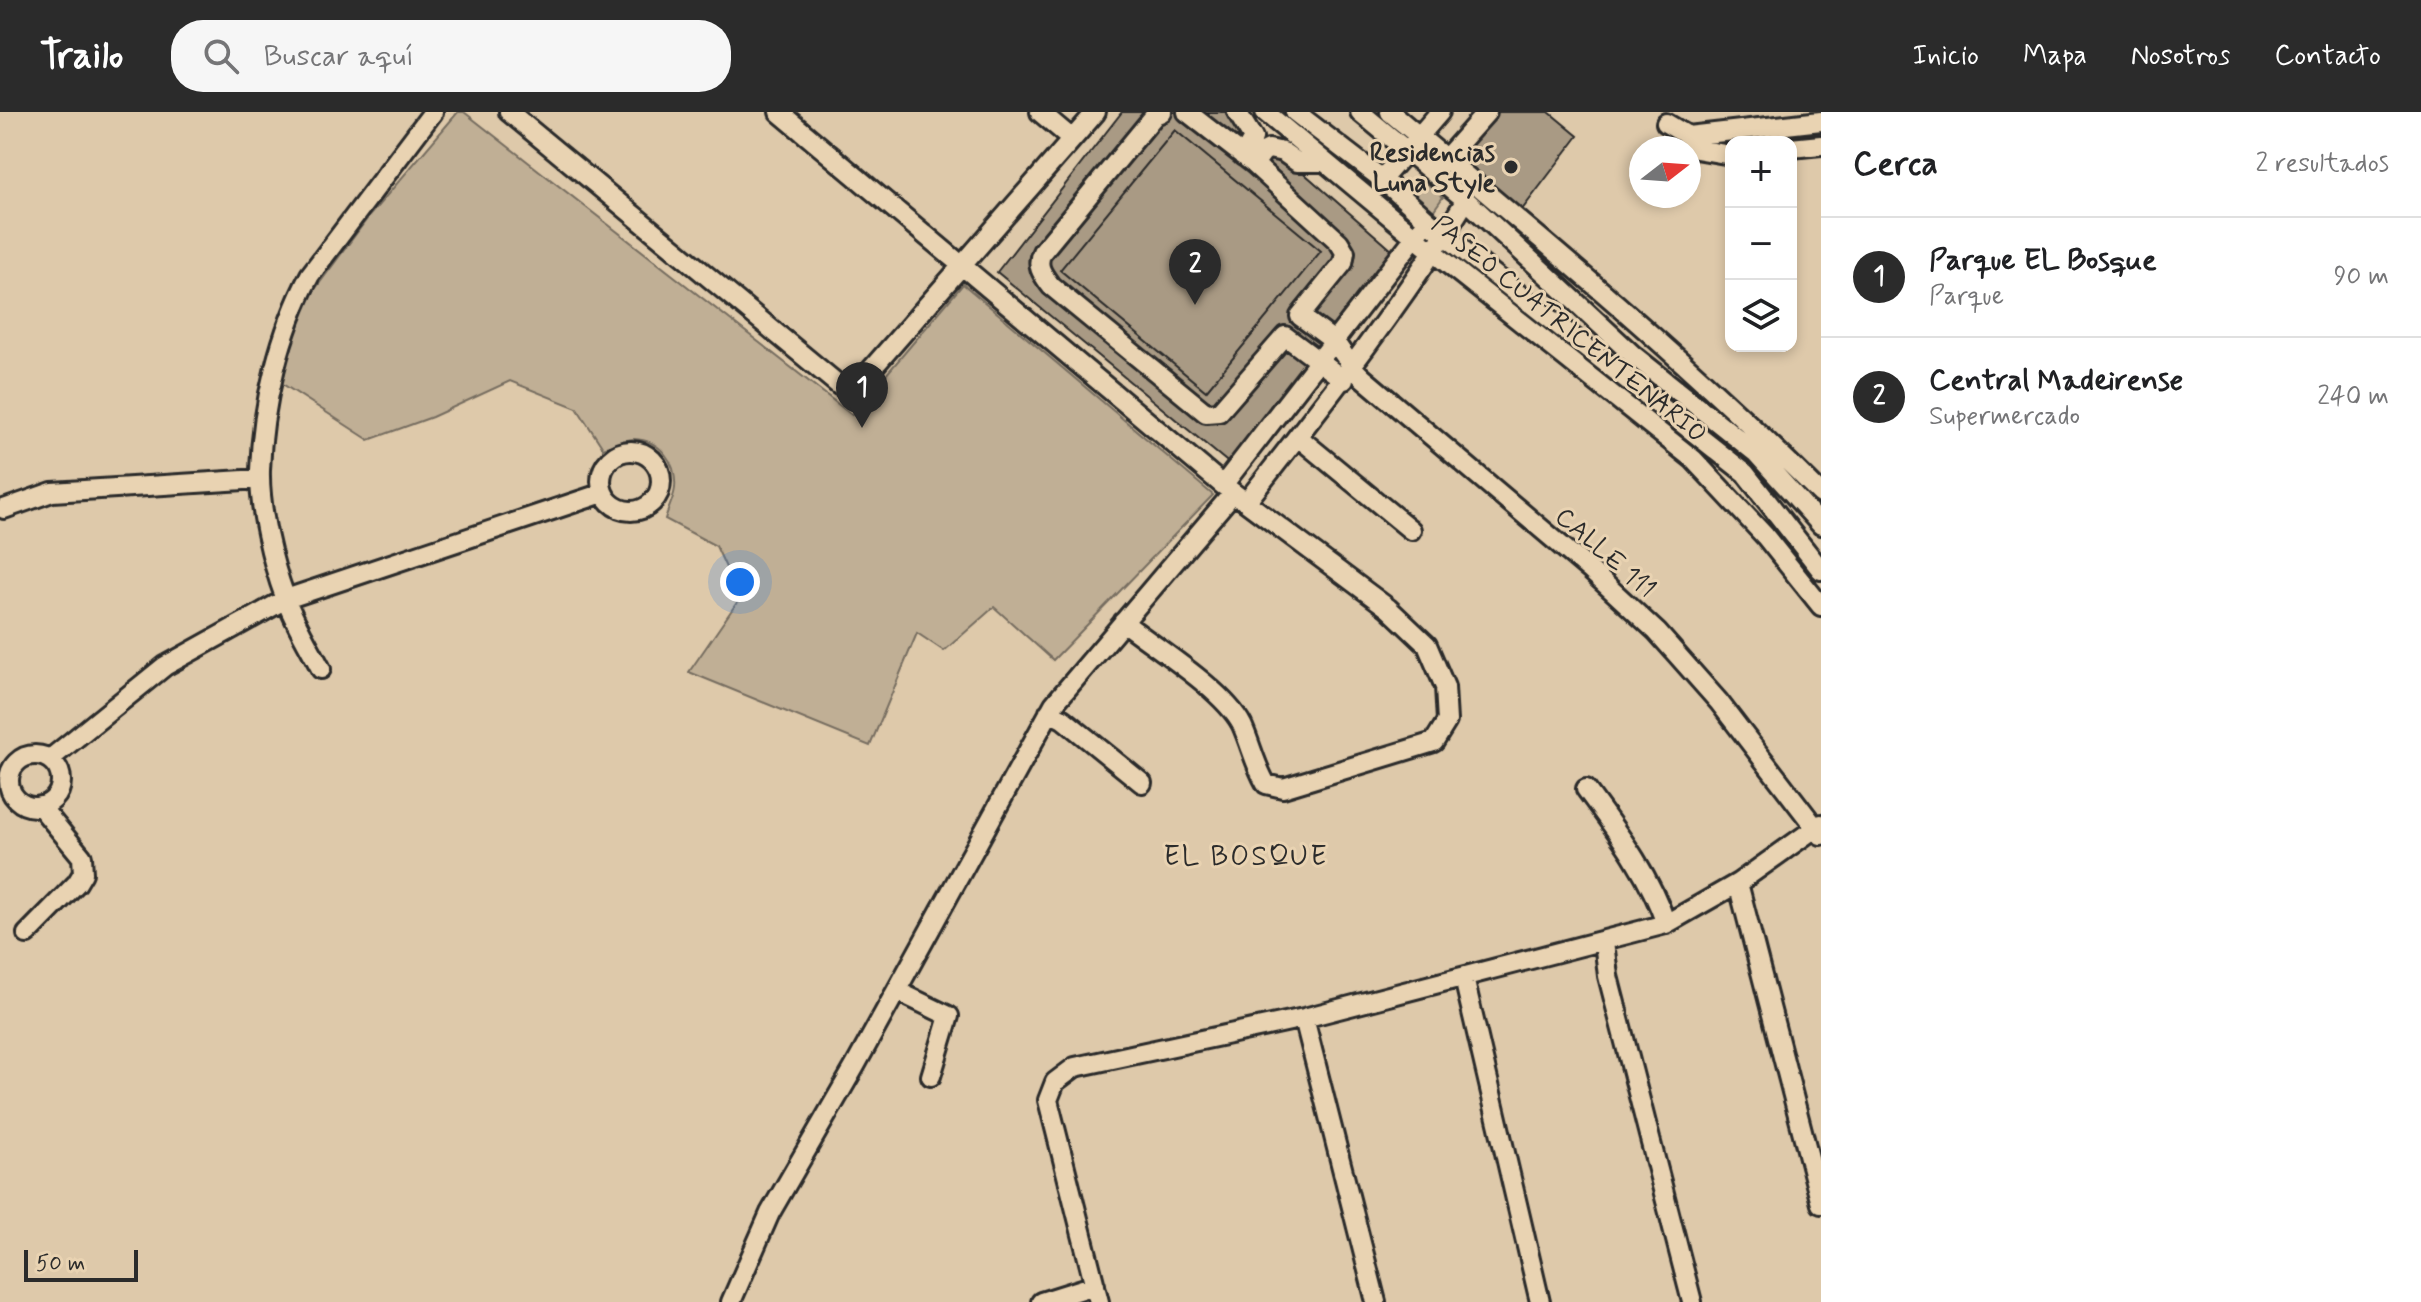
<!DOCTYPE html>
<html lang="es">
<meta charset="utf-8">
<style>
:root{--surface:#fff;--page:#f6f6f6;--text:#202124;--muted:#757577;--line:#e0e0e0;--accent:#2b2b2b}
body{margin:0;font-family:Mynerve,sans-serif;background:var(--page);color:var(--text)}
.controls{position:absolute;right:24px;top:24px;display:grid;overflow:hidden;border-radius:16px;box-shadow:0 4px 12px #0003}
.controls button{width:72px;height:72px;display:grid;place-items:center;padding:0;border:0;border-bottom:2px solid var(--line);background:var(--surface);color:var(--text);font:40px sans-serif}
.compass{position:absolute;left:1629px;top:24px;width:72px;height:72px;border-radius:50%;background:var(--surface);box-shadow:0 4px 12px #0003;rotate:73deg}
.scale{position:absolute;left:24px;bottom:20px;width:114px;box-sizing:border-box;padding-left:8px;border:4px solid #2b2b2b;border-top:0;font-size:22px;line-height:28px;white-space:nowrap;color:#2b2b2b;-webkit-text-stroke:6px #e9d3b2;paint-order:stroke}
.you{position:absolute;left:740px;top:470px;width:28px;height:28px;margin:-20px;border:6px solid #fff;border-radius:50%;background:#1a73e8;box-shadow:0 0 0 12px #1a73e833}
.badge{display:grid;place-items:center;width:52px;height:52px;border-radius:50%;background:var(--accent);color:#fff;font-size:26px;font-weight:700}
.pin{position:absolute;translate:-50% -66px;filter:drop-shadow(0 2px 4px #0008)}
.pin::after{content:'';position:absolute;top:42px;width:28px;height:24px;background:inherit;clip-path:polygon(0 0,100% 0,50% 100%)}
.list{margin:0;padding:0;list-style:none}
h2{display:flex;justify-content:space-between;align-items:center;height:104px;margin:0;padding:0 32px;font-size:34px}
h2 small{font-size:26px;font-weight:400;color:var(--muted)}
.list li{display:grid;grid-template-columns:52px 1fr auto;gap:24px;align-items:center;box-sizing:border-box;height:120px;padding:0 32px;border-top:2px solid var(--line)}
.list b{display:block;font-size:30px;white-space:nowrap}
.list p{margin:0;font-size:26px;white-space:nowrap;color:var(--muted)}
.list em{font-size:26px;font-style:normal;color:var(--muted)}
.icon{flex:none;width:44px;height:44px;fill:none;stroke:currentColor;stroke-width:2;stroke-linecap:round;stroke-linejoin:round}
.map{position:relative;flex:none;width:1821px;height:1190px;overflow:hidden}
header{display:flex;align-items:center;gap:48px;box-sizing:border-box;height:112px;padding:0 40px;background:var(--accent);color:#fff}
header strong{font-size:38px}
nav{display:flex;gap:44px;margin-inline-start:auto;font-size:28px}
.search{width:560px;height:72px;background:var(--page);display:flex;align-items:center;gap:20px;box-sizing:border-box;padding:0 28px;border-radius:32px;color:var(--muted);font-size:30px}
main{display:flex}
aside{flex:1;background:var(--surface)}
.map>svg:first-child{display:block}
.green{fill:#c0af95;stroke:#766d60;stroke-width:2}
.building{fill:#a99a84;stroke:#2b2b2b;stroke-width:2}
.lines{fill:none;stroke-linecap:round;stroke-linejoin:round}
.minor-casing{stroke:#2b2b2b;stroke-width:24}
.minor{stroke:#e9d3b2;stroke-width:18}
.poi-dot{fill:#2b2b2b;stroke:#e9d3b2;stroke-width:3}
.labels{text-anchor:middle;stroke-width:6;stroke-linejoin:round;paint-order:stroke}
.poi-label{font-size:26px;font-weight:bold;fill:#2b2b2b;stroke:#e9d3b2;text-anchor:end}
.street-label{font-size:26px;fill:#2b2b2b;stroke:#e9d3b2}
.neighbourhood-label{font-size:28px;letter-spacing:2px;fill:#2b2b2b;stroke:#e9d3b2}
</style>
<header>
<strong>Trailo</strong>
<div class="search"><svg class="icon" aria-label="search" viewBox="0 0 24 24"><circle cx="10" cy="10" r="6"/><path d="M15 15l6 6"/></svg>Buscar aquí</div>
<nav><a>Inicio</a><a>Mapa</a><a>Nosotros</a><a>Contacto</a></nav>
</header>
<main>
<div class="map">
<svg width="1821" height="1190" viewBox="0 0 1821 1190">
<rect width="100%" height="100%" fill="#dec9aa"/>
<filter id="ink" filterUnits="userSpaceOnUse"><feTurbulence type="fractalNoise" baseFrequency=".0125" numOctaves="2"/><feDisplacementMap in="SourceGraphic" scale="16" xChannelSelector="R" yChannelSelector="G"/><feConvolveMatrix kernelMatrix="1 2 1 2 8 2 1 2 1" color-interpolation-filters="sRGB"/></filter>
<g filter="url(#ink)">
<path class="green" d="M458,0H464L852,303L963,172L1213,383L1053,548L994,495L944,539L917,521L870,634L689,560L740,486L716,434L665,407C668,397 674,386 675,376C677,351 661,328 634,327C625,327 612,333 603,336L577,296L510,269L432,305L369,328L278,269L299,199L370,103Z
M1418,64L1443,85L1431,102L1409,84L1412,68Z"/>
<path class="building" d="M1122,0H1234L1394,140L1231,353L997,160Z
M1495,0H1549L1578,24L1518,103L1457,44Z
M1175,18L1321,139L1206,279L1060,158Z"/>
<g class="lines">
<g class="minor-casing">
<path id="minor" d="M509,0L840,274L851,275L862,268L1096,0
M779,0L1223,373L1388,496L1427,533L1445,575L1447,609L1434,630L1283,676L1266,672C1255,653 1251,633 1242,613C1224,578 1156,536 1123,510
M1040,0L1072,27
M1162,0L1155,3L1042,140C1035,154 1043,163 1051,174L1206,301L1219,300L1285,224L1344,268
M1187,0L1254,52L1339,130L1345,140L1343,151L1300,204L1335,230L1353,256L1363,266L1590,458L1657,520L1719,590L1821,723
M1237,0L1253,26L1243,44
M1265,0L1433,140L1693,347L1765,424L1821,494
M1295,0L1382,67L1444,123L1745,361L1821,458
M1360,0L1466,88L1633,243L1756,341L1821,413
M1390,0C1537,123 1685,246 1821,382
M1666,11L1688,24L1696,37L1731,43
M1688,24L1821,9
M1791,36L1821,33
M1254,52L1263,40L1269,37L1283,40L1297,50H1325
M1440,53L1487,0
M1382,67L1440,0
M1298,325L1411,418
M601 369a30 30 0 1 1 60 0a30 30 0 1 1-60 0Z
M1223,373L1421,117
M1247,389C1324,291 1401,194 1466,88
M4,397L52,380L260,367
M321,557C309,534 294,510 285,485C272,450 259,396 260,358C262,294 280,219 310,163L433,0
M1049,600L1063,607L1142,671
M9 669a26 26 0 1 1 52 0a26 26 0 1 1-52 0Z
M50,647L165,554L286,487L603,381
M1586,677C1618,721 1649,761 1666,812
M1738,771L1821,1092
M27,822L77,771L83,761L82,745L40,694
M1604,830L1608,864L1692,1190
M1464,866L1540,1190
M897,879L949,904L931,964
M1304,906L1376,1190
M731,1190L770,1101L855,954L1054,592L1233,381
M1041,1190L1095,1173
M1099,1190L1048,988L1055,970L1075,955L1304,906L1666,812L1738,771L1821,712"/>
</g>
<use href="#minor" class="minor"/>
</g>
</g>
<circle class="poi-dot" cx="1511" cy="55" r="8"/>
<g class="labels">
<g class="poi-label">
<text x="1495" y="49">Residencias<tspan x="1495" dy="30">Luna Style</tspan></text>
</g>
<g class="street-label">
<text transform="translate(1570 216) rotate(39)" y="9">PASEO CUATRICENTENARIO</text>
<text transform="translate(1606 440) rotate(41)" y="9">CALLE 111</text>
</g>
<g class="neighbourhood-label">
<text x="1246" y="753">EL BOSQUE</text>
</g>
</g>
</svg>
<div class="controls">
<button>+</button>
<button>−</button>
<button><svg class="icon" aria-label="layers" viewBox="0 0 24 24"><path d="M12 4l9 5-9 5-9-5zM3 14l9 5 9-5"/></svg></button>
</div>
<svg class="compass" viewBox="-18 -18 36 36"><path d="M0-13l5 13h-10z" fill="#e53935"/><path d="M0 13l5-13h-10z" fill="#757577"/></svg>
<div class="scale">50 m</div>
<div class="you"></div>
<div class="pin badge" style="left:862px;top:316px">1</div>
<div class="pin badge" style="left:1195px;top:193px">2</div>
</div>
<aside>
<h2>Cerca<small>2 resultados</small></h2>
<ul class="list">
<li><span class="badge">1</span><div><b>Parque EL Bosque</b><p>Parque</p></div><em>90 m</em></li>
<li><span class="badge">2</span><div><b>Central Madeirense</b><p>Supermercado</p></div><em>240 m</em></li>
</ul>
</aside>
</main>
